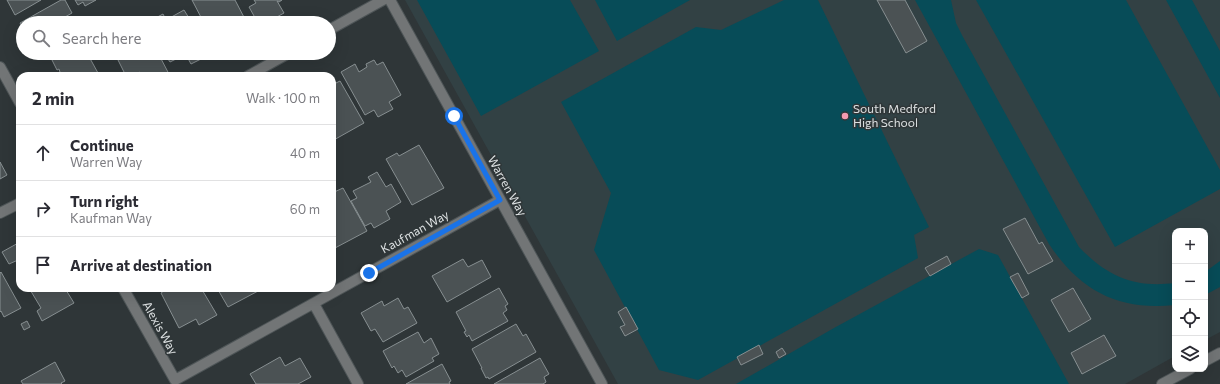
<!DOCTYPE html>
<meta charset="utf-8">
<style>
:root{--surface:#fff;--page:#f2f2f3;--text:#2b2b33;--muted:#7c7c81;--line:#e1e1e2}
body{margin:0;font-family:Commissioner,sans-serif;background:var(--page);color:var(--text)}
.controls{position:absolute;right:12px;bottom:12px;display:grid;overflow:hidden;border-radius:8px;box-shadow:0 4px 16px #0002}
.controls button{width:36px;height:36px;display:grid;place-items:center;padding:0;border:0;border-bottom:1px solid var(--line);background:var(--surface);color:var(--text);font:20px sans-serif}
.stop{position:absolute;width:12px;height:12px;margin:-9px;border:3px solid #1a73e8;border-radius:50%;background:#fff}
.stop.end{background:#1a73e8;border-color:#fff;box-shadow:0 1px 4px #0008}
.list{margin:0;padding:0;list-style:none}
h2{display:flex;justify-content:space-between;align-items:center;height:52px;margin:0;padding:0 16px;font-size:17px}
h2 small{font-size:13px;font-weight:400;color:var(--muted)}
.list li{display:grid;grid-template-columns:26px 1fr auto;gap:12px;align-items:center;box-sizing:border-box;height:56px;padding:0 16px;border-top:1px solid var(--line)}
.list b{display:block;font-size:15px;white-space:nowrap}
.list p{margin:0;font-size:13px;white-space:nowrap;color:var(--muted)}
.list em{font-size:13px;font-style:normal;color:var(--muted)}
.icon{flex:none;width:22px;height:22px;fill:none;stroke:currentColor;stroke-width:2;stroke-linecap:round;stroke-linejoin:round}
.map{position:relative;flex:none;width:1220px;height:384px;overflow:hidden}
.search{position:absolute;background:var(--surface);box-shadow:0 4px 16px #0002;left:16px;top:16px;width:320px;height:44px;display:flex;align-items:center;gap:10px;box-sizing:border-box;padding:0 14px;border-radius:22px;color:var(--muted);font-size:15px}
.panel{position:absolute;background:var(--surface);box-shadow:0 4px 16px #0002;left:16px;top:72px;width:320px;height:220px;border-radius:12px}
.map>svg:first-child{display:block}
.built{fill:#324144}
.green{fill:#074c58}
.building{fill:#4b5254;stroke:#878f91}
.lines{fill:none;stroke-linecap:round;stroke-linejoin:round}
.minor-casing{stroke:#4e5557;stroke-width:12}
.minor{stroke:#727576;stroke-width:10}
.route{stroke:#1a73e8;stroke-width:5}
.poi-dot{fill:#f29ab0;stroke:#2f3638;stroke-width:1.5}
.labels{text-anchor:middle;stroke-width:3;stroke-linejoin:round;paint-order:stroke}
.poi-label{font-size:12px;fill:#dde1e2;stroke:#2f3638;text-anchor:start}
.street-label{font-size:12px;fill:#dde1e2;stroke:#2f3638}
</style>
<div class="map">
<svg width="1220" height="384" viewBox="0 0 1220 384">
<rect width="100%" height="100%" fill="#2f3638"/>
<path class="built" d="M405,0H1220V332L1205,340V231H1175V356L1125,384H618Z"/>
<path class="green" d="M417,0H570L599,51L481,116Z
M595,0H690L617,41Z
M784,0H818L929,227L914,235L918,258L698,380L659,370L594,250L611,193L561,102L696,27L721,30Z
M915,0H951L956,23L963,37L1079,247C1108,277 1134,288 1175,283V305C1119,311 1080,291 1049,244Z
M976,0H1126L1220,170V189L1115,247Z
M1166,0H1192L1220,51V98Z
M979,249L998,255L1069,384H736L834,328Z
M1220,261V287L1205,295V272Z"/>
<path class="building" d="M7,0H41L15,15Z
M61,0H65L72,13L65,17L69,23H23V29L20,23Z
M75,0H96L85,6L83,2L78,5Z
M192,0H235L247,23H204Z
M254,0H282L279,2L277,1L284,13L266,23H258L249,7L256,3Z
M877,0H905L927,41L906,53Z
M184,10L192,23L148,22L163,14L166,20Z
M55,53H77L79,57L87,53L98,73L92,76H52L60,72L59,69L57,70L50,56Z
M120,53H158L170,76H148L146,73L142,75L140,72L133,76H126L116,56Z
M164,53H183L184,55L170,62Z
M185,53H208L209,55L191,64Z
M374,60L377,65L383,62L401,95L389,102L393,109L378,117L374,110L365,115L341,72L355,64L359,72L367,67L366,64Z
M340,81L364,123L332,141V85Z
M419,145L444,188L412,205L386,159L397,153L399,156Z
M0,162L7,175L0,179Z
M377,172L386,187L391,184L401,202L386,211L390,219L374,228L371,223L365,226L351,201L357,198L353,191L371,182L368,177Z
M343,188L367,231L335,248L332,243V193Z
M1025,218L1039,244L1042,242L1053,261L1028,274L1003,229Z
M20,242V264L18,260L9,264L2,252Z
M947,256L951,264L930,276L925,268Z
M463,259L468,267L482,260L491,277L447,302L432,276Z
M1,272L21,308L4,317L1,311L0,312V273Z
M1018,273L1029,294L1022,298L1010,277Z
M29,288H70L66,290L74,303L42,321L37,311L41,308Z
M168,288H201L217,315L199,325L196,319L179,328L161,293Z
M217,288H259L260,290L228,307Z
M499,288L508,304L505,306L507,310L503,313L508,321L472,341L469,335L467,337L464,332L466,331L456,312Z
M1073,288L1091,319L1069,332L1051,300Z
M398,298L404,309L408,307L417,323L383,342L375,329L371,331L361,313L382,301L384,306Z
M626,307L638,329L625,336L620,327L625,325L618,312Z
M27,321L30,327L24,330L21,324Z
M516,324L523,336L526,334L536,352L489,379L488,377L486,378L481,368H482L472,349Z
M418,332L424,343L431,338L439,354L432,358L434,361L406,377L402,370L398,373L394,366L392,368L383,351Z
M1104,335L1116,356L1082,374L1071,353Z
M759,345L763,354L741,365L737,357Z
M782,348L786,354L779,358L776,352Z
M280,357L285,366L300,358L311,377L298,384H256L250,374Z
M540,358L549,374L544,377L546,382L543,384H494Z
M55,362L65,381L61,383L62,384H23L21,381Z
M442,364L451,381L449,382L450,384H406Z"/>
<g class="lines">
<g class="minor-casing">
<path id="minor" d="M390,0L602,384
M329,30L383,0
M0,67L20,103
M248,76L289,53
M0,213L20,203
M123,288L175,380L500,200
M314,304L358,384
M1205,361L1220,353
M1162,384L1190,369"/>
</g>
<use href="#minor" class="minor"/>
</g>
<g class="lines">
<path class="route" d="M369,273L500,200L454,116"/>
</g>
<circle class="poi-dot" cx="845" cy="116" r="4"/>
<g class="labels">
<g class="poi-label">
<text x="853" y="113">South Medford<tspan x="853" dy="14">High School</tspan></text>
</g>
<g class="street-label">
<text transform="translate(507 186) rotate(61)" y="4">Warren Way</text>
<text transform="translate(415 232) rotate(-29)" y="4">Kaufman Way</text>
<text transform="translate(160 328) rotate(61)" y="4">Alexis Way</text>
</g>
</g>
</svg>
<div class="controls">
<button>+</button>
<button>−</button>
<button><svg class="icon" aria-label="locate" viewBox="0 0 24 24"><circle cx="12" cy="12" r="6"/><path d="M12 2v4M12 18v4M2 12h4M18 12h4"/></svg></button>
<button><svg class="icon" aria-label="layers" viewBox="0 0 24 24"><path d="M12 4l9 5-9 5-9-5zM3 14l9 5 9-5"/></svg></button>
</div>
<div class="stop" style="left:454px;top:116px"></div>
<div class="stop end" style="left:369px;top:273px"></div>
<div class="search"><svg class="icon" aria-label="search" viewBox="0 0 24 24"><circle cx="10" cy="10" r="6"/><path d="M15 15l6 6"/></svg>Search here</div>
<section class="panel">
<h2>2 min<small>Walk · 100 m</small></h2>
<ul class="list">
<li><svg class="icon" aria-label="ahead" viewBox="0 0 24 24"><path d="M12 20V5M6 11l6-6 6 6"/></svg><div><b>Continue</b><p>Warren Way</p></div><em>40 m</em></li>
<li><svg class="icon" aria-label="right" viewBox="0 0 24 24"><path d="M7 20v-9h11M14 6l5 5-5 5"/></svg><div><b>Turn right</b><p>Kaufman Way</p></div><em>60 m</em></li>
<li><svg class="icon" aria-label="arrive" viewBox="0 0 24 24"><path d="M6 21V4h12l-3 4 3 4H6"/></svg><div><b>Arrive at destination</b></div></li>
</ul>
</section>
</div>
